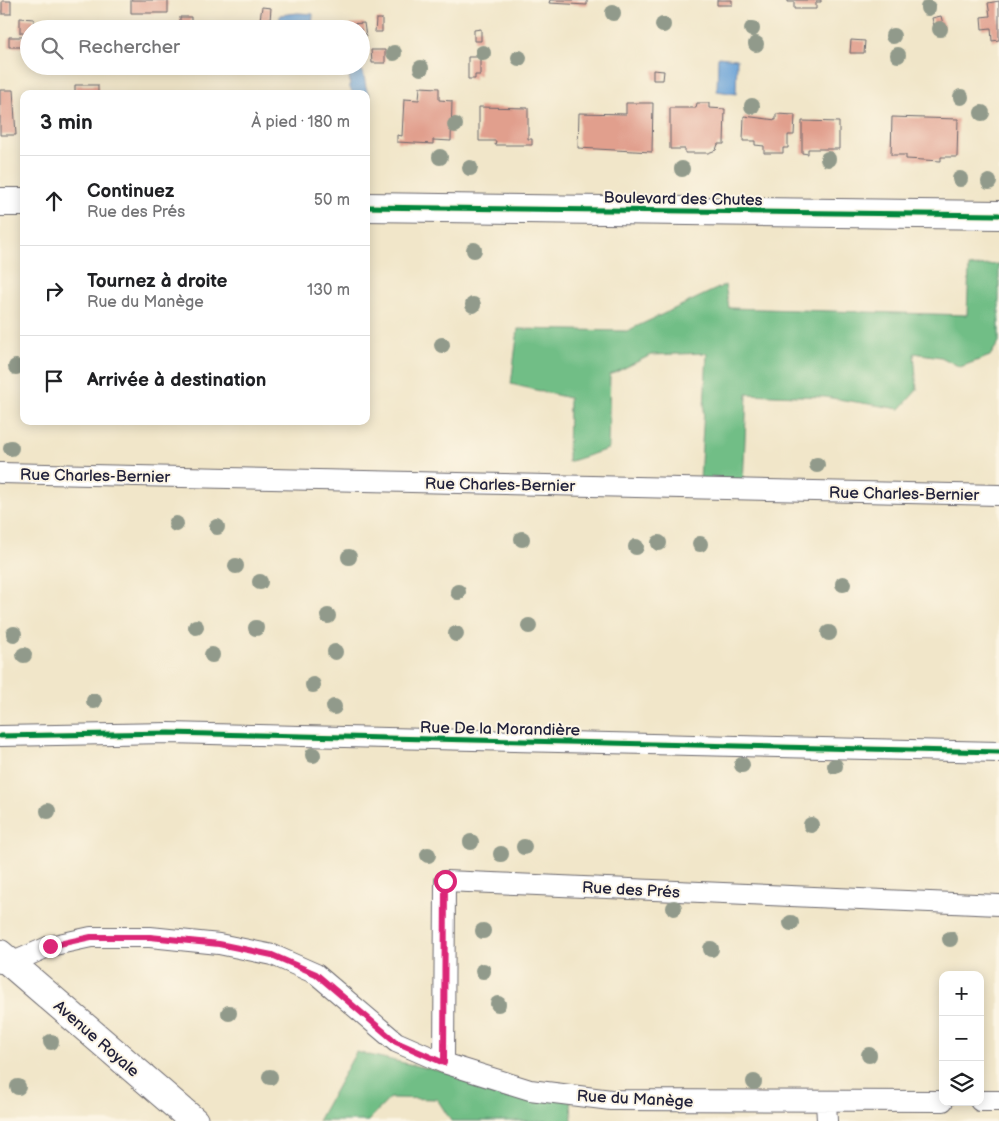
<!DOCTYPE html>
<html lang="fr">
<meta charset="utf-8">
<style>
:root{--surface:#fff;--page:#f6f6f6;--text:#202124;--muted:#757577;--line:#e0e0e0}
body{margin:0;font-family:"Balsamiq Sans",sans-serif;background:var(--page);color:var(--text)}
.controls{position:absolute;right:15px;bottom:15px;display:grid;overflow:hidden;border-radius:10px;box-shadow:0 2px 12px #0003}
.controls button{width:45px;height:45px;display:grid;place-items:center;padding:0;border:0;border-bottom:1px solid var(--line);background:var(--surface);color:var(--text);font:25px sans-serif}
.stop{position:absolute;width:15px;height:15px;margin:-11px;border:4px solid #db2777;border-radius:50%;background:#fff}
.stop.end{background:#db2777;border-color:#fff;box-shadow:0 1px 5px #0008}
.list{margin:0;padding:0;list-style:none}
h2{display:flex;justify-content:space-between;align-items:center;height:65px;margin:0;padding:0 20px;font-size:21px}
h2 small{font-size:16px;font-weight:400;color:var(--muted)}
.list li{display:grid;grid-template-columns:32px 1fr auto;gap:15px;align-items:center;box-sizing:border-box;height:90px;padding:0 20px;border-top:1px solid var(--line)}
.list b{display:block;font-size:19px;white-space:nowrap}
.list p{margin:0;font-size:16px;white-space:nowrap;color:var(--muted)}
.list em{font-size:16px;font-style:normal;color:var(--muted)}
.icon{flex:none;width:28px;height:28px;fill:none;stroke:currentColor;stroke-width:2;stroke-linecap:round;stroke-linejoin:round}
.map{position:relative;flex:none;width:999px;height:1121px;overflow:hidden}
.search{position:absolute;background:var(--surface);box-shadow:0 2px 12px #0003;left:20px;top:20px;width:350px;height:55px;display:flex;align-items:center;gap:12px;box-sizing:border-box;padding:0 18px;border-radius:28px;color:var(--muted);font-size:19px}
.panel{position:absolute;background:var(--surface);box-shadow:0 2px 12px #0003;left:20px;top:90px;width:350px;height:335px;border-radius:10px}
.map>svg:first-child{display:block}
.forest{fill:#71be86;stroke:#4a7060}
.water{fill:#68a1d7;stroke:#456289}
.building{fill:#e19f8d}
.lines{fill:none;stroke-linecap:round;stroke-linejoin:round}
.street-casing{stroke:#6a676d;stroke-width:22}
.secondary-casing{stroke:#6a676d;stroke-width:30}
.street{stroke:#fff;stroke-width:20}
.secondary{stroke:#fff;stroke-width:28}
.cycleway-casing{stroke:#fcf5e5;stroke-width:8}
.cycleway{stroke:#00873e;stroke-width:5}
.tree{fill:#919a8b}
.route{stroke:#db2777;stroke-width:6}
.labels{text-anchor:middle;stroke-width:4;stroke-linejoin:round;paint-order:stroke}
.street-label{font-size:16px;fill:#22223b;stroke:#fcf5e5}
</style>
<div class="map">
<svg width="999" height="1121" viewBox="0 0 999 1121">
<rect width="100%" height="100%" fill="#fcf5e5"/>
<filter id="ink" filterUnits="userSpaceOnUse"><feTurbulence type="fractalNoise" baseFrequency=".02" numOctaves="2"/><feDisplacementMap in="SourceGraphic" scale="10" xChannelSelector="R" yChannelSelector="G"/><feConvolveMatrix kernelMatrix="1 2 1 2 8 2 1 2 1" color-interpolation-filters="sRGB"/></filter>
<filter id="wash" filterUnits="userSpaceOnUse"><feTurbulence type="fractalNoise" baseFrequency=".0096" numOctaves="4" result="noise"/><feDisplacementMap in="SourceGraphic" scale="20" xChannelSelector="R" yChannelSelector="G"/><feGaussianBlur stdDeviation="1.12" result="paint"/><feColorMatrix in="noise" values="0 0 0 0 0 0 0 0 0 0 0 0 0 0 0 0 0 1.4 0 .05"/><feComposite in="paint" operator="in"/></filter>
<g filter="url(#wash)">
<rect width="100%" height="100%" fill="#f1e6c9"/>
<path class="forest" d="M999,264V342L990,356L960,367L941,357L914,353L917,390L900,409L825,397L747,394L743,486L700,481L707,353L651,355L610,375L608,449L568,462L569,398L511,384L518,329L627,331L725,285L729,308L967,315L969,267Z
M356,1052L571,1101L572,1121H451L437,1099L390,1098L368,1121H318Z"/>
<path class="water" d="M298,13L313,14L312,29H279L280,15Z
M718,57L737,59L736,94L717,91Z
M353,70H362C366,78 364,89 370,95L366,99V94H353L350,88L349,74Z"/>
<g id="blocks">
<path class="building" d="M131,0H168V13H131Z
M550,0H587V5L549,3Z
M717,0H732V5H717Z
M788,0H821V2H816V9H794V2H788Z
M2,1H11V14H2Z
M999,1V40L992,41L991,28L982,29L981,17L990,16L988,3Z
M262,7L271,8L270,20L260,19Z
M941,16L944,28L935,30L932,18Z
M180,17H191V29H180Z
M20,18L34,19V29H29V33H20Z
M376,19H382V32H375Z
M364,23L366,37H361V29H350V24Z
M481,29V41H474V30Z
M9,37H24V47H9Z
M851,40L865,41L864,53H850Z
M371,50H385V63H372Z
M468,57H480V75H475V79H468Z
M653,70L664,71L663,80H653Z
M75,85H98V94H75Z
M420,87L439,88V100L452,101L451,141L433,140V144L397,142V135L402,136L404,99L419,100Z
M0,90H13L16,135H0Z
M626,103H653L652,152L578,148L579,113L626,114Z
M697,103H709V108L725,109L724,144H718L716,150L708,153H685V149H670V108H696Z
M479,107L528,108V139H532V145H495L496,141H479Z
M776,114L795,115L794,135H788V148H783V153H764V146L755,145V141H743L744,116L776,120Z
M892,117L958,119L957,157H941V161L906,159V155H891Z
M802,121L839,122V149H808V154L802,153Z"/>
</g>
</g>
<g filter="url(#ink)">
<use href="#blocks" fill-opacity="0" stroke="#6a676d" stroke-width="1"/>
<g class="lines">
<g class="street-casing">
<path id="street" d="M0,473L999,495
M0,736L169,733L999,752
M0,963H11L50,946L91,937H150L219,944L273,955L316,974L396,1042L444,1063L530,1090L611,1100L943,1101
M444,1063L445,881L999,905
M980,1101H999
M826,1102L827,1121"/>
</g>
<g class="secondary-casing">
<path id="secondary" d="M0,202H24
M366,207L999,215
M0,954L194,1121"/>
</g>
<use href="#street" class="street"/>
<use href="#secondary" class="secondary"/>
<g class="cycleway-casing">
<path id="cycleway" d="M366,207L999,215
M0,736L169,733L999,752"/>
</g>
<use href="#cycleway" class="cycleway"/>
</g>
<g class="tree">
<circle cx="928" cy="8" r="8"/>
<circle cx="613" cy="13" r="8"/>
<circle cx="663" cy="25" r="8"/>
<circle cx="752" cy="29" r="8"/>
<circle cx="940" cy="29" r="8"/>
<circle cx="893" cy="36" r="8"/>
<circle cx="756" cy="44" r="8"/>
<circle cx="394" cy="53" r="8"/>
<circle cx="483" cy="53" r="8"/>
<circle cx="898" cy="55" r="8"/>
<circle cx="519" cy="58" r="8"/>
<circle cx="421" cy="68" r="8"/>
<circle cx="961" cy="97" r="8"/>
<circle cx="752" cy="106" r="8"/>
<circle cx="982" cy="113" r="8"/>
<circle cx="455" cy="125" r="8"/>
<circle cx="440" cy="157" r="8"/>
<circle cx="828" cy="159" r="8"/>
<circle cx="470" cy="168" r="8"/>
<circle cx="682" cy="169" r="8"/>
<circle cx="960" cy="179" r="8"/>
<circle cx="989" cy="182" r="8"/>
<circle cx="474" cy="250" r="8"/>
<circle cx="473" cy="305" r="8"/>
<circle cx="442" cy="345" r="8"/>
<circle cx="16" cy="367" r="8"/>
<circle cx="11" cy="448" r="8"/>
<circle cx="817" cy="465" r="8"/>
<circle cx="176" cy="524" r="8"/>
<circle cx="217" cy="527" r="8"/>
<circle cx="522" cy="539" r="8"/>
<circle cx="659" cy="543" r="8"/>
<circle cx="700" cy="544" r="8"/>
<circle cx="636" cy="547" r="8"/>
<circle cx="349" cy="557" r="8"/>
<circle cx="236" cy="566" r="8"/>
<circle cx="260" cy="582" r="8"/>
<circle cx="843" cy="584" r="8"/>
<circle cx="458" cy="592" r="8"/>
<circle cx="328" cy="616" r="8"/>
<circle cx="529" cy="626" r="8"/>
<circle cx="196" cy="627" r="8"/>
<circle cx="256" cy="628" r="8"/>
<circle cx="829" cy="633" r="8"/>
<circle cx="14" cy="634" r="8"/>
<circle cx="456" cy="634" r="8"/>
<circle cx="335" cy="652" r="8"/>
<circle cx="24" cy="655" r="8"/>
<circle cx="212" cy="655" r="8"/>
<circle cx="313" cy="685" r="8"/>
<circle cx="94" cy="701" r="8"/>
<circle cx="334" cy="707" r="8"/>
<circle cx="313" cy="755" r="8"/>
<circle cx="742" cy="765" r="8"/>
<circle cx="835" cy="766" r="8"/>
<circle cx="48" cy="811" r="8"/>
<circle cx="811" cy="825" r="8"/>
<circle cx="471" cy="842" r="8"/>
<circle cx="524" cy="847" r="8"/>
<circle cx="501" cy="854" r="8"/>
<circle cx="428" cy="855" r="8"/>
<circle cx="674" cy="908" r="8"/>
<circle cx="791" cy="923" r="8"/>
<circle cx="483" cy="931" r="8"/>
<circle cx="950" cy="939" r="8"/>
<circle cx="711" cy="949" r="8"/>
<circle cx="483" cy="971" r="8"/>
<circle cx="498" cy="1004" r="8"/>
<circle cx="229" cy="1013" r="8"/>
<circle cx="51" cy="1042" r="8"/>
<circle cx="869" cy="1055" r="8"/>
<circle cx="270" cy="1077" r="8"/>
<circle cx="754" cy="1082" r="8"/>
<circle cx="18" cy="1087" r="8"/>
</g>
</g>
<g class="lines" filter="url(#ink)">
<path class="route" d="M50,946L91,937H150L219,944L272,955L316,974L396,1042L444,1063L445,881"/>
</g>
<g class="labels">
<g class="street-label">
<text transform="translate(683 198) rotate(1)" y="6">Boulevard des Chutes</text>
<text transform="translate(95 475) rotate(1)" y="6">Rue Charles-Bernier</text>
<text transform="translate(500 484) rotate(1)" y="6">Rue Charles-Bernier</text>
<text transform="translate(904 493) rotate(1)" y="6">Rue Charles-Bernier</text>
<text transform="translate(500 728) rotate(1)" y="6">Rue De la Morandière</text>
<text transform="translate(631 889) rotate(3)" y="6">Rue des Prés</text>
<text transform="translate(97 1038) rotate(41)" y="6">Avenue Royale</text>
<text transform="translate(635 1098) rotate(3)" y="6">Rue du Manège</text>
</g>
</g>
</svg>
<div class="controls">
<button>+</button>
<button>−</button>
<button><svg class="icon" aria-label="layers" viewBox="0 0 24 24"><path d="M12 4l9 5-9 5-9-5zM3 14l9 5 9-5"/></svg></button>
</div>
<div class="stop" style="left:445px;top:881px"></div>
<div class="stop end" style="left:50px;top:946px"></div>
<div class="search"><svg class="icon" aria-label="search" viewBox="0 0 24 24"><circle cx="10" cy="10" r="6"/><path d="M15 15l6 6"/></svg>Rechercher</div>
<section class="panel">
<h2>3 min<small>À pied · 180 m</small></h2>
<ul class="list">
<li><svg class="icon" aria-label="ahead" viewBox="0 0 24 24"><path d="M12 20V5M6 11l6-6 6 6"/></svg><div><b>Continuez</b><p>Rue des Prés</p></div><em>50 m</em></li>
<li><svg class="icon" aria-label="right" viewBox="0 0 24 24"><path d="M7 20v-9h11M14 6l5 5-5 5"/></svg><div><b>Tournez à droite</b><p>Rue du Manège</p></div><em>130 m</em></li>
<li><svg class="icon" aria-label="arrive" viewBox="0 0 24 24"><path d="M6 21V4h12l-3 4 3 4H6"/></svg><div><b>Arrivée à destination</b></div></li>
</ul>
</section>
</div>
